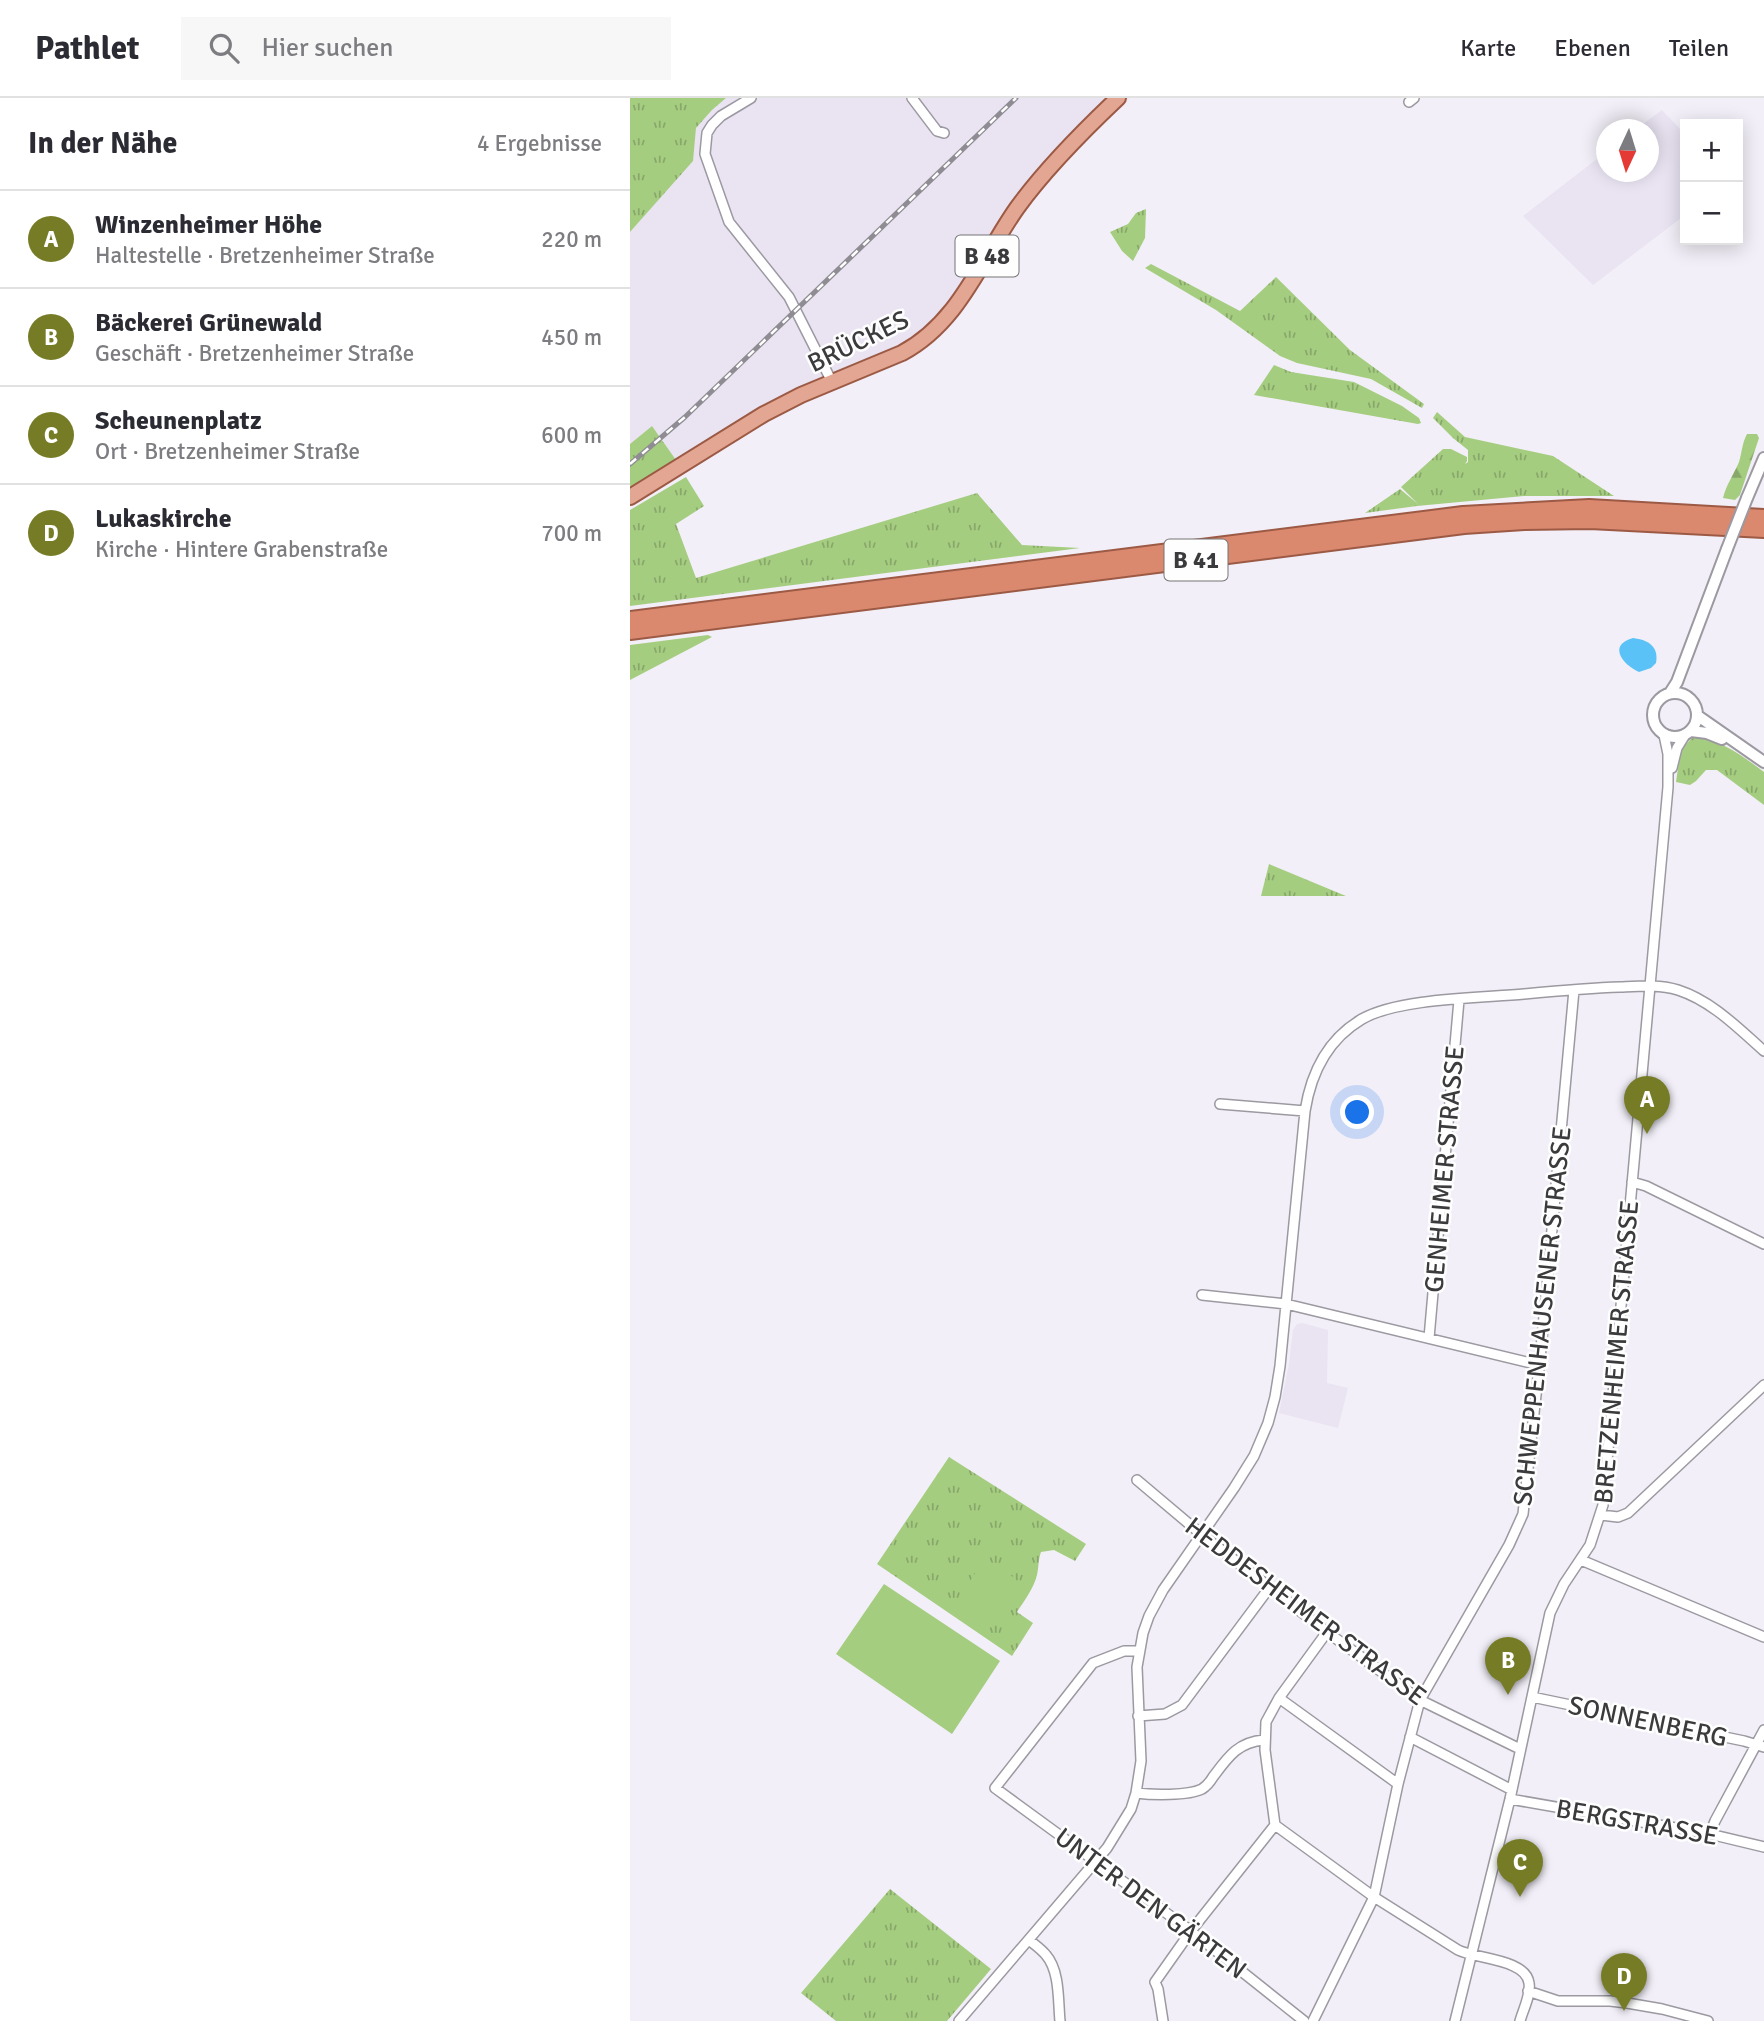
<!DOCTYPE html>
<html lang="de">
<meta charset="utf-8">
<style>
:root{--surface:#fff;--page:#f7f7f7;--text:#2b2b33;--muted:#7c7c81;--line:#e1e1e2;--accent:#767c26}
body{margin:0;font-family:Signika,sans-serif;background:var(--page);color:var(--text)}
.controls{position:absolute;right:21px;top:21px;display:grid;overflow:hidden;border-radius:0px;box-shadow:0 4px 18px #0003}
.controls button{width:63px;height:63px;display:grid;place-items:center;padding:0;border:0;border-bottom:2px solid var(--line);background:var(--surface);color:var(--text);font:35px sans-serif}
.compass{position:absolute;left:966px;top:21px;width:63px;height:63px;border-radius:50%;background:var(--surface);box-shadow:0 4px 18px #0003;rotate:184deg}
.you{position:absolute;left:728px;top:1015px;width:24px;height:24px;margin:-18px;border:5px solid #fff;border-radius:50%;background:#1a73e8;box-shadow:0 0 0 10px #1a73e833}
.badge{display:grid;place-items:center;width:46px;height:46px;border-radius:50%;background:var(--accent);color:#fff;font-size:23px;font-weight:700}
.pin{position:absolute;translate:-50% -58px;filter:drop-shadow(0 2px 4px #0008)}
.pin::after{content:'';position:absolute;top:37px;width:24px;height:21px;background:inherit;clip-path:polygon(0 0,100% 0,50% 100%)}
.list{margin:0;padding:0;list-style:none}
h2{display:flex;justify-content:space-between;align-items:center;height:91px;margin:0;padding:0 28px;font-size:30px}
h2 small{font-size:23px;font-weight:400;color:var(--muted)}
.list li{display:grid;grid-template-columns:46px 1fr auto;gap:21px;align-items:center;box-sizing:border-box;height:98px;padding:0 28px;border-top:2px solid var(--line)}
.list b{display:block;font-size:26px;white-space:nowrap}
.list p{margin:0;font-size:23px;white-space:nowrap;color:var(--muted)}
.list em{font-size:23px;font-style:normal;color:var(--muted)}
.icon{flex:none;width:38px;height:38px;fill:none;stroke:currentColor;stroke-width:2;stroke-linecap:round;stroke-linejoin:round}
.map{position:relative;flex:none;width:1134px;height:1923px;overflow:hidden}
header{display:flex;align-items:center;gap:42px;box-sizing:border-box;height:98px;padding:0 35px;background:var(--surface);border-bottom:2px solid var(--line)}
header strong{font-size:33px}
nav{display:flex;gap:38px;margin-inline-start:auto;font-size:24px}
.search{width:490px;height:63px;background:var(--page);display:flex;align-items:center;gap:18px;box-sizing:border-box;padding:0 24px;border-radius:0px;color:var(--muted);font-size:26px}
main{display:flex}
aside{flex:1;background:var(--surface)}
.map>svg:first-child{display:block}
.built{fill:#e9e3f2}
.grass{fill:url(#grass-tufts)}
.forest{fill:url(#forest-firs)}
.garden{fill:#a5cd80}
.water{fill:#5ac2f6}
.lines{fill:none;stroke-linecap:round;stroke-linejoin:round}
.minor-casing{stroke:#9c99a1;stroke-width:12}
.tertiary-casing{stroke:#9c99a1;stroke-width:14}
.primary-casing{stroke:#9c5a45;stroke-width:18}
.trunk-casing{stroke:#9c5a45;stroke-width:18}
.minor{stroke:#fff;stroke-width:9}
.tertiary{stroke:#fff;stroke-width:10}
.primary{stroke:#e3a692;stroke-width:14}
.trunk{stroke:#da886e;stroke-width:14}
.rail-casing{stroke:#8f8d93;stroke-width:5}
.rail{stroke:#fefefe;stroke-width:2.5;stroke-dasharray:8;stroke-linecap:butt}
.tertiary-bridge-casing{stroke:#9c99a1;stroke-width:14;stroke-linecap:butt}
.tertiary-bridge{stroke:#fff;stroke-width:10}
.labels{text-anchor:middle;stroke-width:5;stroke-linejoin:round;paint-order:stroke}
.shield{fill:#fefefe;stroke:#767577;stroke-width:2}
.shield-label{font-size:24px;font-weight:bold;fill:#3b3a3d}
.street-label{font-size:26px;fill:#3b3a3d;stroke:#fefefe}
</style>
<header>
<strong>Pathlet</strong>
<div class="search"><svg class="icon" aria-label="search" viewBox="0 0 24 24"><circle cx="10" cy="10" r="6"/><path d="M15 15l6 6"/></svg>Hier suchen</div>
<nav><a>Karte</a><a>Ebenen</a><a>Teilen</a></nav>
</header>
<main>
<aside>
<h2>In der Nähe<small>4 Ergebnisse</small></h2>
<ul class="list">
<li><span class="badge">A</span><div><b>Winzenheimer Höhe</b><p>Haltestelle · Bretzenheimer Straße</p></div><em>220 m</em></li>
<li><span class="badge">B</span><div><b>Bäckerei Grünewald</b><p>Geschäft · Bretzenheimer Straße</p></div><em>450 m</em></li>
<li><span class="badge">C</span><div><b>Scheunenplatz</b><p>Ort · Bretzenheimer Straße</p></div><em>600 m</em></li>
<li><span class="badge">D</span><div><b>Lukaskirche</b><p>Kirche · Hintere Grabenstraße</p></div><em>700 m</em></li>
</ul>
</aside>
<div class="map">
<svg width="1134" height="1923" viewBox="0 0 1134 1923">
<defs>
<pattern id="grass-tufts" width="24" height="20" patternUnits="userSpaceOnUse" patternTransform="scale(1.75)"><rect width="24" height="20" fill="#a5cd80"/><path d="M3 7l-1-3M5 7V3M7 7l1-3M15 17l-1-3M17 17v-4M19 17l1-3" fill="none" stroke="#88a76a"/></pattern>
<pattern id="forest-firs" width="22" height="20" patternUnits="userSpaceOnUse" patternTransform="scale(1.75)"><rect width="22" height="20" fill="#a5cd80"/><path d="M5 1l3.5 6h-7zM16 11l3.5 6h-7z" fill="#88a76a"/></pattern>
</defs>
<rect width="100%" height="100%" fill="#f2eff8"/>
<path class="built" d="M96,0H500L442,55L381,130L329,216L300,245L268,264L188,296L143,318L54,374L22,328L0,346V134L62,63L66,30L82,12Z
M1032,12L1055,36V117L963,187L893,118L976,54V74H1018V32L1006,31Z
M672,1225L698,1232L697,1285L718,1290L708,1330L649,1315L659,1266L663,1232L667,1226Z"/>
<path class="grass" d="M0,0H96L82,12L66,30L63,63L0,134Z
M516,111L515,140L503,163L492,153L480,134L498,126L506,115Z
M521,166L610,213L646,179L720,252L794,306L792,310L741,281L667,265L650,258L586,212L515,170Z
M644,267L661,274L724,284L772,308L789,320L791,325L788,326L624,297Z
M807,314L835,339L923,358L984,398H894L787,408L735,415L770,391L788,406L771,389L813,351H821L837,359V363L835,366L838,364V352L823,340L803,320Z
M22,328L46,362L0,389V346Z
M56,379L74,408L46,426L66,480L347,395L392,447L450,450L0,508V412Z
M78,537L82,539L0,582V547Z
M1064,639C1086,638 1117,661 1134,674V707L1087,672H1076L1066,683L1060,687L1046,684C1049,667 1048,649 1064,639Z
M639,766L716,798H631Z
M319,1359L456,1446L445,1463L424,1452L411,1454C408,1462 409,1468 407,1477C404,1490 394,1503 387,1514L403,1525L382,1558L247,1466Z
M260,1791L361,1871L317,1923H206L171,1895Z"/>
<path class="forest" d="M1117,336H1127L1129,340L1110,397L1105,402L1093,400C1096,387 1104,376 1109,364C1112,354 1112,345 1117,336Z"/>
<path class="garden" d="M355,1460L386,1481L352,1532L321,1512Z
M254,1486L370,1563L322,1636L206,1556Z"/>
<path class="water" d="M1003,540C1018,542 1029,548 1026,565L1021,570L1009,574C993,567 977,547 1003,540Z"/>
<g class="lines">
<g class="minor-casing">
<path id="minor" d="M121,0L91,18L82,27L77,35L75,56L99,124L159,199L202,284
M282,0L307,33L314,35
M779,4L784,0
M1042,670L1047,650L1055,637
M590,1006L675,1013
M1002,1084L1016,1088L1134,1146
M572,1197L656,1206L909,1267
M799,1240L829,902
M507,1382L571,1436L697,1534L790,1602L890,1651
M971,1417L988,1419L998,1415L1134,1287
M951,1462L1134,1539
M509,1553H494L463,1565L365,1690L561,1833L674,1923
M902,1599L1114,1643L1134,1649
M649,1600L768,1686
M508,1618L535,1616L552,1607L640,1489
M780,1639L882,1692
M506,1695C522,1697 558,1698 572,1691C577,1688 580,1684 583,1679C598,1659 608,1644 634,1642
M880,1701L1080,1736L1134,1749
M645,1727L744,1799L828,1852C846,1861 896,1861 899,1885C901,1897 893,1912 890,1923
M1080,1736L1085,1723L1134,1632
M399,1842C405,1847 411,1851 416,1857C430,1873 428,1903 430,1923
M898,1893L928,1903H980L997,1905L1032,1911L1078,1923
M329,1923L477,1750L501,1711L506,1695L511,1663L507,1569L513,1535L519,1518L533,1492L604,1390L624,1358L638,1325L645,1299L650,1268L675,1013C681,975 698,941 732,921C769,900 851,900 894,896C926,893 958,890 990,889C1009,888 1029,886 1048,892C1082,903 1108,930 1134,953
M533,1923L528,1891L525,1884L561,1833L645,1727L635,1652L636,1624L649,1600L697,1534
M683,1923L744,1799L768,1686L790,1602L879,1447L893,1416L911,1251L944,892
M825,1923L880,1701L920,1515L934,1486L960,1447L973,1407L1038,689V656L1034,637"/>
</g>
<g class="tertiary-casing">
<path id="tertiary" d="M1117,400L1134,360
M1023 617a22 22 0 1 1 44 0a22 22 0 1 1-44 0Z
M1040,595L1047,584L1097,451
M1068,618L1134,664
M1061,633L1077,635L1092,641"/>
</g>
<g class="primary-casing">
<path id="primary" d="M0,399L134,316L171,297L272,255C330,224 351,161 387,110C416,70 452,34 488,0"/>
</g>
<g class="trunk-casing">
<path id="trunk" d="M0,521L833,416L959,409L1134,419
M0,534L834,428L894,424L960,423L1134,432"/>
</g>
<use href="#minor" class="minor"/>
<use href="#tertiary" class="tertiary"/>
<use href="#primary" class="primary"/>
<use href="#trunk" class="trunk"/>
<g class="rail-casing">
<path id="rail" d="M0,366L55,319L386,0"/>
</g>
<use href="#rail" class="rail"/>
<g class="tertiary-bridge-casing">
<path id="tertiary-bridge" d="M1097,451L1117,400"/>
</g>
<use href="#tertiary-bridge" class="tertiary-bridge"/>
</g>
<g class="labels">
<g class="shield">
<rect x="325.5" y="137.5" width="63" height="41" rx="5"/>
<rect x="534.5" y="441.5" width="63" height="41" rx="5"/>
</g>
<g class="shield-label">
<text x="357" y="166">B 48</text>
<text x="566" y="470">B 41</text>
</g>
<g class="street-label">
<text transform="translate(228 243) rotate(-26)" y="9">BRÜCKES</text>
<text transform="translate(814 1071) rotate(-85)" y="9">GENHEIMER STRASSE</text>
<text transform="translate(912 1218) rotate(-84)" y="9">SCHWEPPENHAUSENER STRASSE</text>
<text transform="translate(986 1254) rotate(-85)" y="9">BRETZENHEIMER STRASSE</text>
<text transform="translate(676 1513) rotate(37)" y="9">HEDDESHEIMER STRASSE</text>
<text transform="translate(1018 1623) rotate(12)" y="9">SONNENBERG</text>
<text transform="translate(1007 1724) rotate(10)" y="9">BERGSTRASSE</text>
<text transform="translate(521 1805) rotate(37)" y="9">UNTER DEN GÄRTEN</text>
</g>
</g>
</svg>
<div class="controls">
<button>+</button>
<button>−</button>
</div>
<svg class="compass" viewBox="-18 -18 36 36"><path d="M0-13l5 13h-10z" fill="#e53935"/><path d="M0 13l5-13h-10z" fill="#7c7c81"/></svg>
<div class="you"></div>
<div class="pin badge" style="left:1017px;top:1036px">A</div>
<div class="pin badge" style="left:878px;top:1597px">B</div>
<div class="pin badge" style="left:890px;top:1799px">C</div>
<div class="pin badge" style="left:994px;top:1913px">D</div>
</div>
</main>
